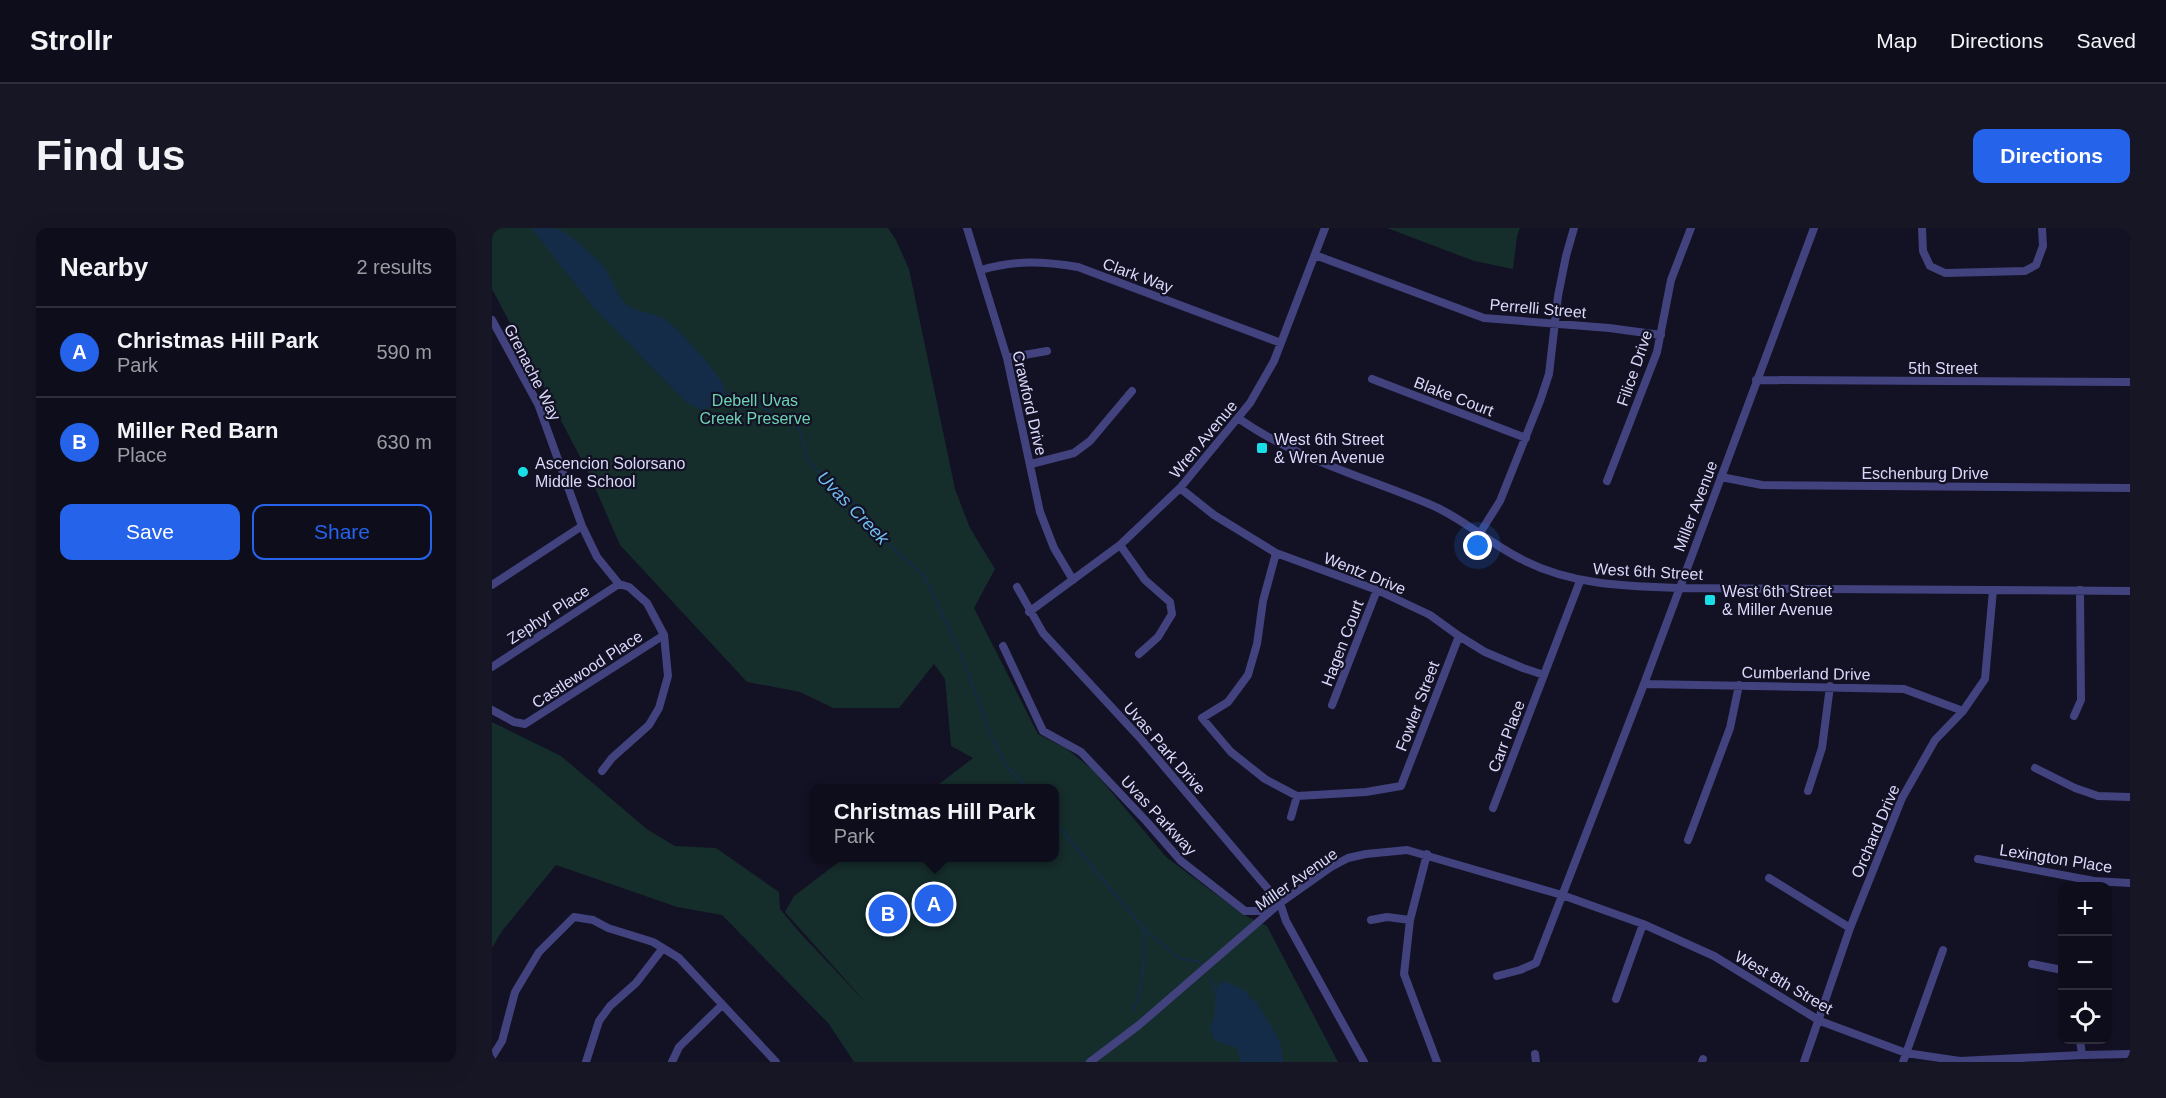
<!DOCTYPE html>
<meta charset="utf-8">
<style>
:root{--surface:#0e0d1b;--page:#171624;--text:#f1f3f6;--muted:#9b9ca3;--line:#2e2d3a;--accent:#2563eb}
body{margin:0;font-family:Arial,sans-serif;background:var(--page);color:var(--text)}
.controls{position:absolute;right:18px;bottom:18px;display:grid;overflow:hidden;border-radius:12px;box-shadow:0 6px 24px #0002}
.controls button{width:54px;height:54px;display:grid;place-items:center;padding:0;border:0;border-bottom:2px solid var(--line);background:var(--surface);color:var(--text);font:30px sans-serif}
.you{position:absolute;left:986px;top:318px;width:21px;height:21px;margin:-15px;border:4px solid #fff;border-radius:50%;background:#1a73e8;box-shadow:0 0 0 9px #1a73e833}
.badge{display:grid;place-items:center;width:39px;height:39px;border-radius:50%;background:var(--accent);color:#fff;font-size:20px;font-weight:700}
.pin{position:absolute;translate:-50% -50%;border:3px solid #fff;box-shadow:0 2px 6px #0006}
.popup{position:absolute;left:318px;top:556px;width:249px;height:78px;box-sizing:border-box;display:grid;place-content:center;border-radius:12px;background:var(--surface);filter:drop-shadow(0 2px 4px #0005);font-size:20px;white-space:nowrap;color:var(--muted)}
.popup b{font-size:22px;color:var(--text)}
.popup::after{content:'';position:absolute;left:50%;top:100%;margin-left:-12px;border:12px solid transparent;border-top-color:var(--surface)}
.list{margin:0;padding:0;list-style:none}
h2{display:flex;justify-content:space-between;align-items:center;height:78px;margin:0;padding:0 24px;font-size:26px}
h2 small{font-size:20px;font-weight:400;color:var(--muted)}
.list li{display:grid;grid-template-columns:39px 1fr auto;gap:18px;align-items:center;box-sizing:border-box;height:90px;padding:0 24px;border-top:2px solid var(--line)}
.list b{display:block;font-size:22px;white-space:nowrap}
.list p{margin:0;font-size:20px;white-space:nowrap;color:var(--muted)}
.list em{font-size:20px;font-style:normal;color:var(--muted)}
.actions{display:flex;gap:12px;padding:18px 24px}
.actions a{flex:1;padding:14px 0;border:2px solid var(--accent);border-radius:12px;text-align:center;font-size:21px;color:var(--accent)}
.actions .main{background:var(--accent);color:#fff}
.icon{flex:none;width:33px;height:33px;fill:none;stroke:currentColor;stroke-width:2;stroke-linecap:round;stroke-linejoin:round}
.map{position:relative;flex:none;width:1638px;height:834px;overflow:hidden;border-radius:12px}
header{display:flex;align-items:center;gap:36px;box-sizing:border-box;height:84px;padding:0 30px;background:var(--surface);border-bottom:2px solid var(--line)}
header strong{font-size:28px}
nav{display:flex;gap:33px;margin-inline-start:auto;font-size:21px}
.intro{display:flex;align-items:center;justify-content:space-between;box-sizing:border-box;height:144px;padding:0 36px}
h1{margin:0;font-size:42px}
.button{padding:15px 27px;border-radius:12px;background:var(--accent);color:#fff;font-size:21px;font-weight:700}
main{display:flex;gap:36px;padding:0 36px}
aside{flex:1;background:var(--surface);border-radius:12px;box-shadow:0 6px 24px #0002}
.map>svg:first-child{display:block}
.green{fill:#152d2b}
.water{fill:#152c49}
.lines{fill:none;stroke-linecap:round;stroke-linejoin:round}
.stream{stroke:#152c49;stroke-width:2}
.minor{stroke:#41427e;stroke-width:8}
.poi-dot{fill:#18dfe7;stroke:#131124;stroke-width:2}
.labels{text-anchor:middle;stroke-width:4.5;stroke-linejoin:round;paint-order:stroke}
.street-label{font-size:16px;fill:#dad8fb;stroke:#131124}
.park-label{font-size:16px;fill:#6bd4b3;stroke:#131124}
.poi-label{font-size:16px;fill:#dad8fb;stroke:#131124;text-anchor:start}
.water-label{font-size:18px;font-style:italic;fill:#70bdf0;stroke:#131124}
</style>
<header>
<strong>Strollr</strong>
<nav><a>Map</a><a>Directions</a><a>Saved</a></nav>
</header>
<div class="intro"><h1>Find us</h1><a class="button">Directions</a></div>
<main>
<aside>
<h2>Nearby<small>2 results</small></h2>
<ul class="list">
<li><span class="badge">A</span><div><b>Christmas Hill Park</b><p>Park</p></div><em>590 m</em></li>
<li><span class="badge">B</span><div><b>Miller Red Barn</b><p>Place</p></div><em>630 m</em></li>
</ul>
<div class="actions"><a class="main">Save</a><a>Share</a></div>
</aside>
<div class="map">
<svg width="1638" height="834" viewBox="0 0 1638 834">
<rect width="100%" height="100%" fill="#131124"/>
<path class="green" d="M0,0H396L404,12L417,41L463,261L478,300L503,341L482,380L546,506L575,521L601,542L674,629L752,687L775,698L846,834H362L337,796L230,687L185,679L64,637L10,703L0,720V494L69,528L156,602L183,618L224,620L287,664L288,681L308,705L375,776L293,684L302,668L352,630H562V560H442L481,530L459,518L453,451L442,436L407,480H341L308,464L255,454L128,317L97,246L0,61Z
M895,0H1028L1025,8L1021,41L982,33Z"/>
<path class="water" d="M39,0C46,0 55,0 62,0C75,2 107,32 115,43C121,54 124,66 133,75C143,85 160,84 171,90C183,97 229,147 232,159C236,174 221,179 210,182L194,174L103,81Z
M733,753L755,764L758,770L763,772L784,806L789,818L791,834H749L745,820L722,812L718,800L723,785V766L727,756Z"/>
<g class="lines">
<path class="stream" d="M230,167C251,164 262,174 279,184C288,189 297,193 306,197L316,232L324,242L363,276L395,315L432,348L469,426L502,515L516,540L535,560
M562,593L652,701L688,731L706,733L710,737
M719,750L724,765
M641,783C653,758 652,729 652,701"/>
<path class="minor" d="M475,0L515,130L548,284L562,320L581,352
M1430,0L1431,23L1438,38L1453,45L1533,43L1544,37L1551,18L1550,0
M823,27L992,90L1117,100L1169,107
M489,42C525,32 550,33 586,39L789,115
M0,92L46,176L90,298L105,329L127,356L137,359L155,375L172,407L176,448L167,480L157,497L120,530L110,543
M515,130L555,123
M880,151L1034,210
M1264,152L1638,154
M746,190C804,231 873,249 937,276C971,290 998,316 1031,332C1080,357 1133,358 1187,360L1638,363
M539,236L582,225L598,213L640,163
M1229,249L1270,257L1638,260
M1115,253L1165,124L1179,52L1199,0
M688,260L722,287L784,325L885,362L938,387L967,408L993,424L1031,440L1052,447
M988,305L1008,273L1048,173L1057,146L1066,68L1074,28L1082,0
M628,317L653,352L678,374L680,386L666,409L647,426
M784,325L771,373L765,416L756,447L736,474L710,490L739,524L773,551L805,568L874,564L909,558L967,408
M0,357L90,298
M525,359L551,405L648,510L788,675L794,693L872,834
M537,384L628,317L688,260L758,175L782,133L833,0
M511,418L551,503L589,524L655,594L689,633L753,683H768L781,678
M0,439L127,356
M1152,456L1412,461L1471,483
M840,477L885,362
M0,482L22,494L33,496L172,407
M1582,488L1589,472L1588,362
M1543,540L1583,560L1606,568L1638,569
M1316,563L1330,520L1338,458
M1001,580L1088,353
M799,589L805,568
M1196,612L1238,500L1247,457
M935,626L918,692L912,746L945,834
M1486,631L1602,653L1638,655
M1277,650L1358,700
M879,692L895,689L918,692
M1540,736L1570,742
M1005,748L1028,742L1044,735L1152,456L1322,0
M1124,771L1151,696
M1588,812L1590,827
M1043,826L1044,834
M0,829L10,813L23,764L47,724L82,689L101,692L116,700L161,714L187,730L284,834
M94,834L107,793L118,778L144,755L171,720
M180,834L187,819L230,777
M598,834L647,797L788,675L839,639L856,630L874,626L915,622L1070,667L1151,696L1222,728L1328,793L1414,825L1468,833L1590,827L1638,826
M1210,834L1211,831
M1312,834L1358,700L1410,570L1443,512L1471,483L1493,451L1501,362
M1411,834L1451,722"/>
</g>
<g class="poi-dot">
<rect x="764" y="214" width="12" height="12" rx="3"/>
<circle cx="31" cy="244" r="6"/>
<rect x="1212" y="366" width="12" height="12" rx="3"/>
</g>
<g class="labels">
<g class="street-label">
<text transform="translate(646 47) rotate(20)" y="6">Clark Way</text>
<text transform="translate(1046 80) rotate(5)" y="6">Perrelli Street</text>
<text transform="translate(1142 140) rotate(-71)" y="6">Filice Drive</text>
<text x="1451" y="146">5th Street</text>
<text transform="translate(41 144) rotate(63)" y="6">Grenache Way</text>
<text transform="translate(962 168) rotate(21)" y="6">Blake Court</text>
<text transform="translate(538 175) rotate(77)" y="6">Crawford Drive</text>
<text transform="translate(711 211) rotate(-50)" y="6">Wren Avenue</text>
<text x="1433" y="251">Eschenburg Drive</text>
<text transform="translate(1203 278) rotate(-69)" y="6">Miller Avenue</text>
<text transform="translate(1156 343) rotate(3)" y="6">West 6th Street</text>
<text transform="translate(873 345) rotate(22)" y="6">Wentz Drive</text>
<text transform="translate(56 386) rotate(-33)" y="6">Zephyr Place</text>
<text transform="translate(850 415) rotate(-69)" y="6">Hagen Court</text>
<text transform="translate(95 441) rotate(-33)" y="6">Castlewood Place</text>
<text transform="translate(1314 445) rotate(1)" y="6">Cumberland Drive</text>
<text transform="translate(925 478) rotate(-69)" y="6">Fowler Street</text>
<text transform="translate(1014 508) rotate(-69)" y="6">Carr Place</text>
<text transform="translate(673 520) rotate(49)" y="6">Uvas Park Drive</text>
<text transform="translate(667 587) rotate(47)" y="6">Uvas Parkway</text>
<text transform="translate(1383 603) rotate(-67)" y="6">Orchard Drive</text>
<text transform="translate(1564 630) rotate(9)" y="6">Lexington Place</text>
<text transform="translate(804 651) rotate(-35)" y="6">Miller Avenue</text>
<text transform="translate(1292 754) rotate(30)" y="6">West 8th Street</text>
</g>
<g class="park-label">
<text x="263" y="178">Debell Uvas<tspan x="263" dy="18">Creek Preserve</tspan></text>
</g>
<g class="poi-label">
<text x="782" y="217">West 6th Street<tspan x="782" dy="18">&amp; Wren Avenue</tspan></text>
<text x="43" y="241">Ascencion Solorsano<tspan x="43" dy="18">Middle School</tspan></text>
<text x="1230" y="369">West 6th Street<tspan x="1230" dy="18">&amp; Miller Avenue</tspan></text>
</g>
<g class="water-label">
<text transform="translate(361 280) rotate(46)" y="6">Uvas Creek</text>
</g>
</g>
</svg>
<div class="controls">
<button>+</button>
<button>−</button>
<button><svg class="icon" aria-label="locate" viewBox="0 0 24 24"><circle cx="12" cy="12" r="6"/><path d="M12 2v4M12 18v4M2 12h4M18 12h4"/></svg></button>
</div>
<div class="you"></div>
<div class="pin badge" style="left:442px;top:676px">A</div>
<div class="popup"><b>Christmas Hill Park</b>Park</div>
<div class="pin badge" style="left:396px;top:686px">B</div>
</div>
</main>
